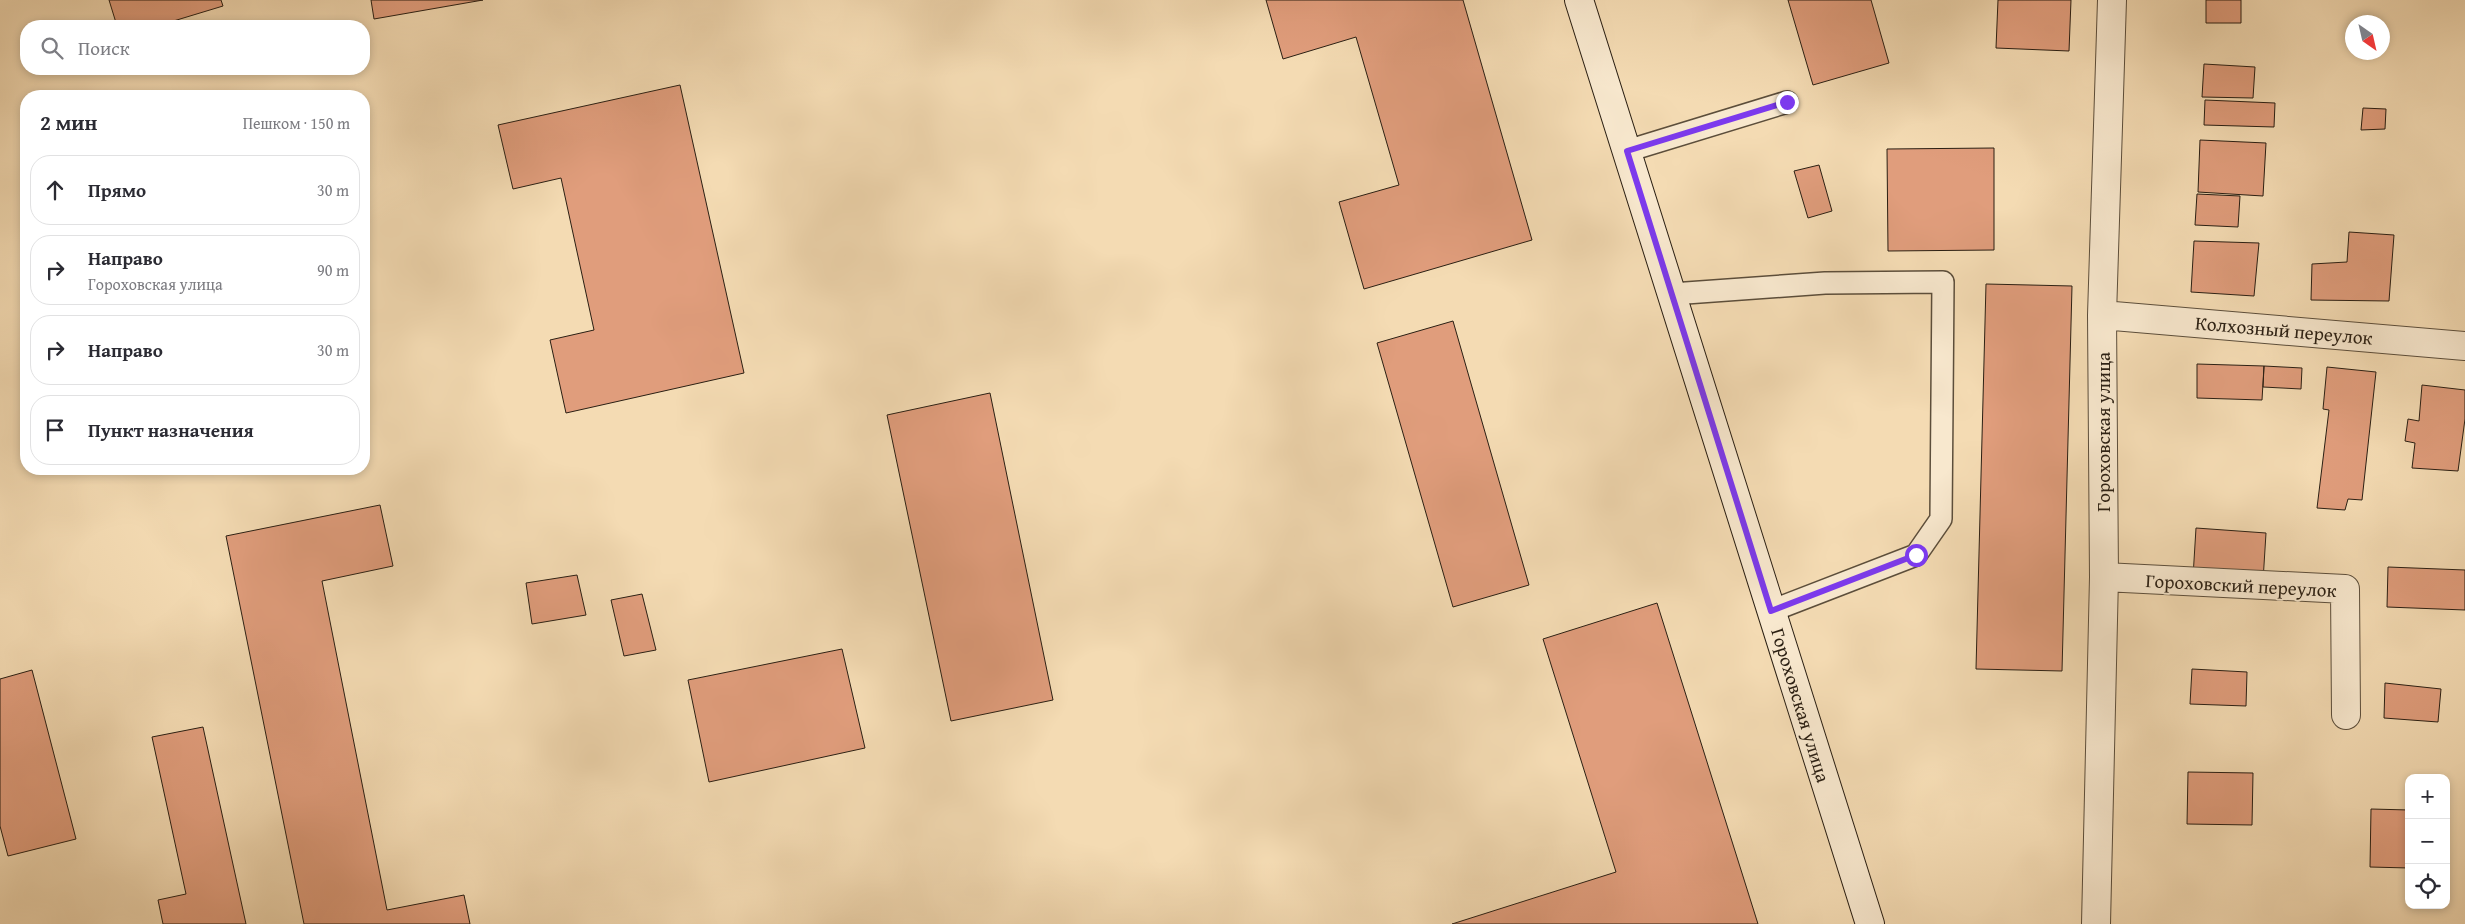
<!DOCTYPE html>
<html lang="ru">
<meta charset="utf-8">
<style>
:root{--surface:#fff;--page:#f7f7f7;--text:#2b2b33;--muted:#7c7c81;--line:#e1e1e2}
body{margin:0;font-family:"Gentium Book Plus",serif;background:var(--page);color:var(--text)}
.controls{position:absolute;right:15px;bottom:15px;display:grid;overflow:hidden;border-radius:10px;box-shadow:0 2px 8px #0003}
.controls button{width:45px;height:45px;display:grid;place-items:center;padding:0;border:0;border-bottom:1px solid var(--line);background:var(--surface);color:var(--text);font:25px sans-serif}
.compass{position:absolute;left:2345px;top:15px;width:45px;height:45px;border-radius:50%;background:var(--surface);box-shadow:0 2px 8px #0003;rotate:146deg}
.stop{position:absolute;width:15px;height:15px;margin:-11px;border:4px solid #7c3aed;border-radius:50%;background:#fff}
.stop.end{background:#7c3aed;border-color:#fff;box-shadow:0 1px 5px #0008}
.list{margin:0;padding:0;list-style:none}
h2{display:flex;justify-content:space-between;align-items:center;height:65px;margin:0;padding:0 20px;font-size:21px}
h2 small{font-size:16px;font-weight:400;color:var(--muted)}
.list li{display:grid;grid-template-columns:32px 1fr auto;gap:15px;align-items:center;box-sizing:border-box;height:70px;margin:0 10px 10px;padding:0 10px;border:1px solid var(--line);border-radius:20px}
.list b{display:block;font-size:19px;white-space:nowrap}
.list p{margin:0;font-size:16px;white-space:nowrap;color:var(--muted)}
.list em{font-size:16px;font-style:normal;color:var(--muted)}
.icon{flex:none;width:28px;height:28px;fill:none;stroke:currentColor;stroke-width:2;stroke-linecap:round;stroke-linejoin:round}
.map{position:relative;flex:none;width:2465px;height:924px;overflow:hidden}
.search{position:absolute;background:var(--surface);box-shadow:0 2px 8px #0003;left:20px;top:20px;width:350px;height:55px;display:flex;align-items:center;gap:12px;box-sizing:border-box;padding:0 18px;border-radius:20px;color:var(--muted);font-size:19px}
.panel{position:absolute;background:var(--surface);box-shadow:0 2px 8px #0003;left:20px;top:90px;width:350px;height:385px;border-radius:20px}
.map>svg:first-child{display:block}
.building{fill:#e09d7c;stroke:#2a1f13}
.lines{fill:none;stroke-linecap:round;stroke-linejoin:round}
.lane-casing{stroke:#5c4e3b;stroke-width:24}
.street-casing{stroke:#5c4e3b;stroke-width:30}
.secondary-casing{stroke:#2a1f13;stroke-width:30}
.lane{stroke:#f8e8ce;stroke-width:21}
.street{stroke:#f8e8ce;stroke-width:28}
.secondary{stroke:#f8e8ce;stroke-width:28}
.route{stroke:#7c3aed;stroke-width:6}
.labels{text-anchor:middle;stroke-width:4;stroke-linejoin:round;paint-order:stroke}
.street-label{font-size:19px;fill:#2a1f13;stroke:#f8e8ce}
</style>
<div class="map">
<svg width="2465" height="924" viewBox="0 0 2465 924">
<rect width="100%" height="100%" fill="#f4dbb3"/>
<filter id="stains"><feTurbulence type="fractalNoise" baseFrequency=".004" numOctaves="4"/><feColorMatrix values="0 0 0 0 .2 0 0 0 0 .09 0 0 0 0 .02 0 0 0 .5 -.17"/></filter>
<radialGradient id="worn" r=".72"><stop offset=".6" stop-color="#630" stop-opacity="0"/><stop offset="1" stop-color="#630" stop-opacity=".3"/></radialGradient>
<path class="building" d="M109,0H221L223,6L157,26H117Z
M371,0H483L374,19Z
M1266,0H1463L1532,240L1364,289L1339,202L1399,185L1356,37L1283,59Z
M1788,0H1871L1889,63L1813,85Z
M1998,0H2071L2069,51L1996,48Z
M2206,0H2241V23H2206Z
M2204,64L2255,67L2253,98L2202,97Z
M680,85L744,373L566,413L550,340L594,330L561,178L513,189L498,125Z
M2205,100L2275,103L2274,127L2204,125Z
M2363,108L2386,109L2385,129L2361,130Z
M2200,140L2266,143L2263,196L2198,192Z
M1994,148V250L1888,251L1887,149Z
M1819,165L1832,211L1808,218L1794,171Z
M2197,194L2240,196L2238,227L2195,225Z
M2349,232L2394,235L2389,301L2311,300L2312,264L2347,262Z
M2194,241L2259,243L2254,296L2191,292Z
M1986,284L2072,286L2062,671L1976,669Z
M1453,321L1529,585L1453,607L1377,343Z
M2197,364L2264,366L2262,400L2197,398Z
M2264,366L2302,368L2301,389L2263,387Z
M2327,367L2376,372L2362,500L2348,499L2345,510L2317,508L2329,410L2323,409Z
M2422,385L2465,390V419L2458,471L2412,468L2415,443L2405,441L2408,419L2419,421Z
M990,393L1053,700L951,721L887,415Z
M380,505L393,566L322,581L387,910L464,895L470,924H304L226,536Z
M2196,528L2266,533L2263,581L2193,577Z
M2388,567L2465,570V610L2387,607Z
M577,575L586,615L532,624L526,583Z
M642,594L656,650L624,656L611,600Z
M1657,603L1758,924H1452L1616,872L1543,639Z
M842,649L865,748L709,782L688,680Z
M2192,669L2247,672L2246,706L2190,704Z
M32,670L76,839L8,856L0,826V679Z
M2385,683L2441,689L2438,722L2384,718Z
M203,727L246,924H163L158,900L186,894L152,737Z
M2188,772L2253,773L2252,825L2187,824Z
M2371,809L2409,810V868L2370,867Z"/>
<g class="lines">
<g class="lane-casing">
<path id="lane" d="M1627,151L1787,102
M1672,294L1825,283L1943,282L1941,519L1916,555L1771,611"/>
</g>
<g class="street-casing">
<path id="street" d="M2102,315L2465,346
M2104,577L2345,589L2346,715
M2096,924L2104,577L2102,315L2112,0"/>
</g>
<g class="secondary-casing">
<path id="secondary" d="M1579,0L1870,924"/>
</g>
<use href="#lane" class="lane"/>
<use href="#street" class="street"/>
<use href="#secondary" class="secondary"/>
</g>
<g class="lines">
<path class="route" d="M1787,102L1627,151L1771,611L1916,555"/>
</g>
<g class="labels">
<g class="street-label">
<text transform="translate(2284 330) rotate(5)" y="7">Колхозный переулок</text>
<text transform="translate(2103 432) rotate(-90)" y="7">Гороховская улица</text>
<text transform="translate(2241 585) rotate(3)" y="7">Гороховский переулок</text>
<text transform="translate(1801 705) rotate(73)" y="7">Гороховская улица</text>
</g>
</g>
<rect width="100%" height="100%" filter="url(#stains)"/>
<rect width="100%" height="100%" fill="url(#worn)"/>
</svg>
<div class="controls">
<button>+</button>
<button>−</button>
<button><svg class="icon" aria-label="locate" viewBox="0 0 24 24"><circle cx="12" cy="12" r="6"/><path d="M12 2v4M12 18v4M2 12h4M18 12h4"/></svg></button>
</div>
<svg class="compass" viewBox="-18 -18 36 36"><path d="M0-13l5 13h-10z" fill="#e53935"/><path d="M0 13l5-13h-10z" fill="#7c7c81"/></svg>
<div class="stop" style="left:1916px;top:555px"></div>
<div class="stop end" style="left:1787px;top:102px"></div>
<div class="search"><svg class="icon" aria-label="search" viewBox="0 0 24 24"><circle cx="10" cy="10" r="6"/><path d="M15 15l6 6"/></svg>Поиск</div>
<section class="panel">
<h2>2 мин<small>Пешком · 150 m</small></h2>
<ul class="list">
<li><svg class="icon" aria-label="ahead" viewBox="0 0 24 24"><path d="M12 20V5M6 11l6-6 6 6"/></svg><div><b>Прямо</b></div><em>30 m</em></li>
<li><svg class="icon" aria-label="right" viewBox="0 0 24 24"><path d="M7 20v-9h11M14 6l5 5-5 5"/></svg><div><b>Направо</b><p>Гороховская улица</p></div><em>90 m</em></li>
<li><svg class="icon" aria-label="right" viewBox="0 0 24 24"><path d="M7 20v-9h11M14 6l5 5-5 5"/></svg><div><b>Направо</b></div><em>30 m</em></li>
<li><svg class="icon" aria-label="arrive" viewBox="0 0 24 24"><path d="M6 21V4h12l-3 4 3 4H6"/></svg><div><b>Пункт назначения</b></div></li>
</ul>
</section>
</div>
